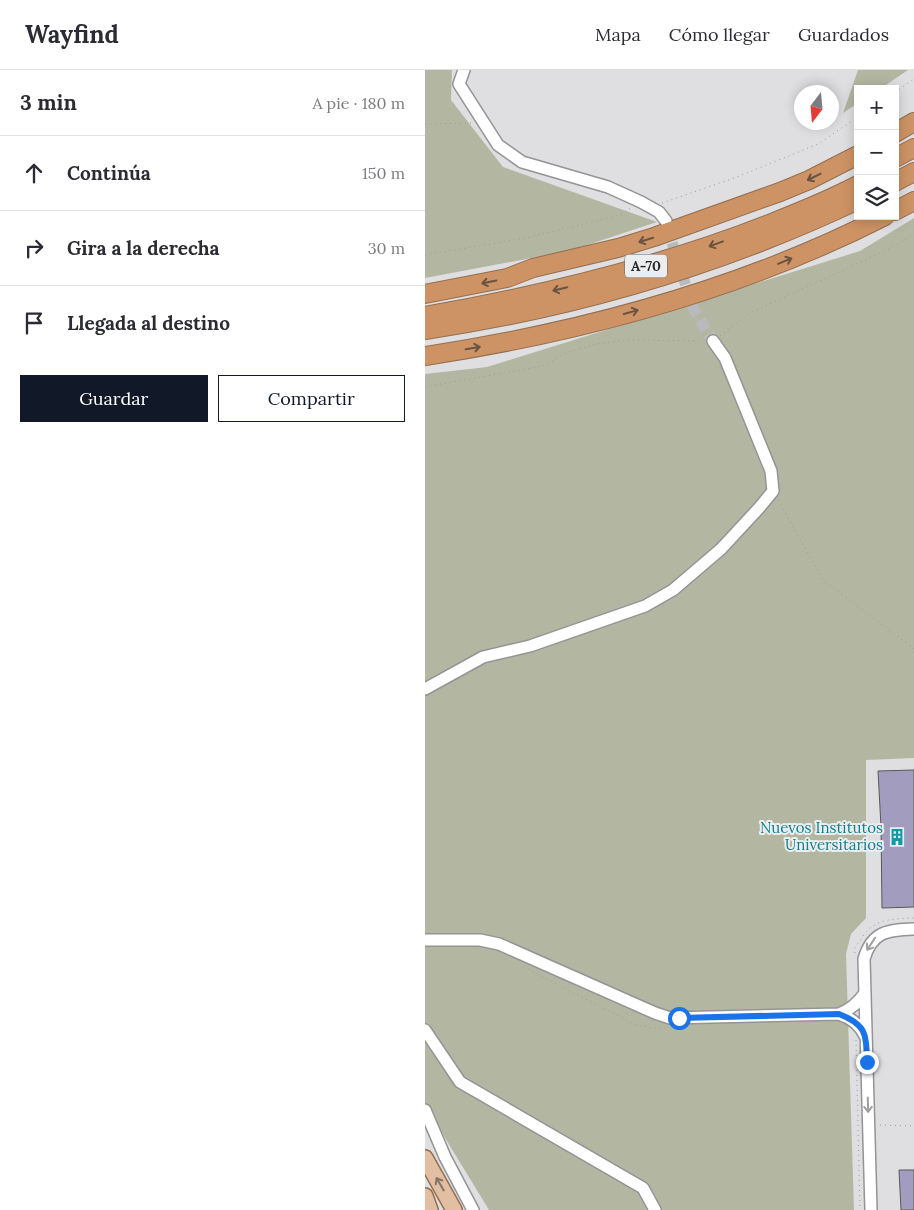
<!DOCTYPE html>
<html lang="es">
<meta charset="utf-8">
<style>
:root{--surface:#fff;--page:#f7f7f7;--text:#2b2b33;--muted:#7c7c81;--line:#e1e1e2;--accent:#111827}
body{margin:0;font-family:Lora,serif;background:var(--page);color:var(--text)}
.controls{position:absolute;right:15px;top:15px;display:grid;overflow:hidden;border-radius:0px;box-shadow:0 2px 12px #0003}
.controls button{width:45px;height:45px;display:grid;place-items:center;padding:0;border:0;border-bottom:1px solid var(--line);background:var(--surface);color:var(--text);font:25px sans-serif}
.compass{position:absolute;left:369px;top:15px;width:45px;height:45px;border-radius:50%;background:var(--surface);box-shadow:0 2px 12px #0003;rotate:196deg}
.stop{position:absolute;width:15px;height:15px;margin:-11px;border:4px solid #1a73e8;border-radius:50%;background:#fff}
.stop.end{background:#1a73e8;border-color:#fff;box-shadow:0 1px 5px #0008}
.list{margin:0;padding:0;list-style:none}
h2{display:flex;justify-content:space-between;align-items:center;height:65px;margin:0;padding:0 20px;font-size:21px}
h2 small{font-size:16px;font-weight:400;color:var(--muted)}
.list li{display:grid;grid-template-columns:32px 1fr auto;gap:15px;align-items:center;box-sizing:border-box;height:75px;padding:0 20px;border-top:1px solid var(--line)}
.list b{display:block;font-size:19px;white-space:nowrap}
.list em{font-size:16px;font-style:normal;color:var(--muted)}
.actions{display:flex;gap:10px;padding:15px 20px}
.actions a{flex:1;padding:11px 0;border:1px solid var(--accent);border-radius:0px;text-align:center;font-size:18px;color:var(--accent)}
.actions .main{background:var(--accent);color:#fff}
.icon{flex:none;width:28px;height:28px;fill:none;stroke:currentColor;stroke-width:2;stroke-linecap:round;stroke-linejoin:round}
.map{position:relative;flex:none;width:489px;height:1140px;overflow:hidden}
header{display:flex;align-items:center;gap:30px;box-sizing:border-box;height:70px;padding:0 25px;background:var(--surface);border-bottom:1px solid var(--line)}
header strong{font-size:24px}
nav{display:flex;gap:28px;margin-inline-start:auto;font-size:18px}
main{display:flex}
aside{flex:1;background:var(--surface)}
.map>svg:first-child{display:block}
.green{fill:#b3b7a2}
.building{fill:#a29dbe;stroke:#59585a}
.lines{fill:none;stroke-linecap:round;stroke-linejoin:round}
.minor-tunnel{stroke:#bababc;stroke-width:11;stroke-dasharray:11 5.5;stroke-linecap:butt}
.minor-casing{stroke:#949496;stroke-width:14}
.major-casing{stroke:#946e4f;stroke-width:18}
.highway-casing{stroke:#946e4f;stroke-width:20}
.path{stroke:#9b9b9d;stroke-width:1;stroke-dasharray:1 4;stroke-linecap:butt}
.minor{stroke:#fff;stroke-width:11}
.major{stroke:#e2bea2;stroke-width:15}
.highway{stroke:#ce9364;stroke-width:18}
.oneway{stroke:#6a5341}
.oneway2{stroke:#9e9e9f}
.oneway3{stroke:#857366}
.route{stroke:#1a73e8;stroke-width:6}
.labels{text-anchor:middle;stroke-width:4;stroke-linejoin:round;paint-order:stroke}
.shield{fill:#ecedee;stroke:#636364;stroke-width:1}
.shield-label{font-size:14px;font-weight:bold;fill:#282829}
.culture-label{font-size:15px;fill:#0d838f;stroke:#ecedee;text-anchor:end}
</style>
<header>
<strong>Wayfind</strong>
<nav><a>Mapa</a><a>Cómo llegar</a><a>Guardados</a></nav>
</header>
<main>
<aside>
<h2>3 min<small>A pie · 180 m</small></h2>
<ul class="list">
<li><svg class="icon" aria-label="ahead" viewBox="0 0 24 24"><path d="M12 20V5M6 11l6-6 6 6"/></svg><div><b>Continúa</b></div><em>150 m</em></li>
<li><svg class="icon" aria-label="right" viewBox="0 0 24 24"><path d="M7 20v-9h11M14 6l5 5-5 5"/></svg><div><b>Gira a la derecha</b></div><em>30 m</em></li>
<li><svg class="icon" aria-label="arrive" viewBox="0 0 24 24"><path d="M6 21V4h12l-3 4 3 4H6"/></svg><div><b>Llegada al destino</b></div></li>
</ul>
<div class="actions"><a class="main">Guardar</a><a>Compartir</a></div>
</aside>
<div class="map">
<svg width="489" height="1140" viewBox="0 0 489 1140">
<rect width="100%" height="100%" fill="#dfdfe1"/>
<path class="green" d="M0,0H27L26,30L78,97L232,152L144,181L0,208Z
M433,0H483L455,19H433V33L418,43Z
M489,148V688L441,690V848L426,864L421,884L429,1140H64L0,1035V304L62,297L435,181Z"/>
<path class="building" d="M489,700V837L457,838L456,757L453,701Z
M474,1100H489V1140H476Z"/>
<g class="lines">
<path class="minor-tunnel" d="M242,157L268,238L288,271"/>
<g class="minor-casing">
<path id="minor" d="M39,0L34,14L73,75L97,92L183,117L216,132L234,142L241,151
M0,619L58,587L105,576L220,536L248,520L296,479L334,438L348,421L346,401L300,288L288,271
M0,870H55L74,874L230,943L245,948L414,944C425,940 433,933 440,923
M414,944C426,948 435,954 440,966
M0,960L35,1012L218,1118L230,1140
M0,1040L20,1087L48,1140
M446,1140L439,889C447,861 463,860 489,859"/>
</g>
<g class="major-casing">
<path id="major" d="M0,1088L29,1140
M0,1126L5,1140"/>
</g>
<g class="highway-casing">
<path id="highway" d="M470,63L489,52
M470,88L489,78
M470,112L489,102
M470,141L489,131
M0,224L82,208L108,198L193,178L229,167L355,122L384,110L433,85
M0,246C119,225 236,197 349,152C377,141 406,129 433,115
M0,260C149,238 296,195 433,130
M0,286C158,262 317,219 460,146"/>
</g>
<path class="path" d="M470,22L489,9
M0,54L47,53
M237,133L312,107L393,74L433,47
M0,185L101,168L195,145L206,138
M295,266L325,243L468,177L489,164
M0,317L118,296L141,283L171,274L205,270L278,271
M353,430L398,510L489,579
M438,866C450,848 470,849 489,848
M430,883L429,879L436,869
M99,897L211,955L227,958H240
M431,970L435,1140
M455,1055L489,1056"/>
<use href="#minor" class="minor"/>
<use href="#major" class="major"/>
<use href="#highway" class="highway"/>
</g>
<defs><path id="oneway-shaft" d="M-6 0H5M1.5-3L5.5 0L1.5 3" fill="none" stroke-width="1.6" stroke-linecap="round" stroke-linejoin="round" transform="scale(1.25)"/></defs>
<g class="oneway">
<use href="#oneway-shaft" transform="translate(389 107) rotate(154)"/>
<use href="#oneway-shaft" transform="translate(221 170) rotate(163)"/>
<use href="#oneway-shaft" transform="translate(291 174) rotate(160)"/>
<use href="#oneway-shaft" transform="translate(360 191) rotate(-22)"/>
<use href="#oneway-shaft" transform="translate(64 212) rotate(168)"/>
<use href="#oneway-shaft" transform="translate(135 219) rotate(166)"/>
<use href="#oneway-shaft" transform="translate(206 242) rotate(-15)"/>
<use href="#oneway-shaft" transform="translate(48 278) rotate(-10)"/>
</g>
<g class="oneway2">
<use href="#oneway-shaft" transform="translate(446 874) rotate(123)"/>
<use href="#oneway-shaft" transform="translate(443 1035) rotate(88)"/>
</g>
<use class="oneway3" href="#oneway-shaft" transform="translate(15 1114) rotate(-120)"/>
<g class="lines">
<path class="route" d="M254,948L414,944C442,955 441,964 442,992"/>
</g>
<defs>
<g id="building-bare" transform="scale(1.35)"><path d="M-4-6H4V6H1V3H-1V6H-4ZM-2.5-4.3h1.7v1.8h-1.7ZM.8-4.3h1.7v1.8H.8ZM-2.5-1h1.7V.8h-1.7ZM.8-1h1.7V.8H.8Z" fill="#0f9aa8" stroke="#ecedee" stroke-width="2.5" paint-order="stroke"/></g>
</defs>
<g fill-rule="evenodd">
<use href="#building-bare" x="472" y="767"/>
</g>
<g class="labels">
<rect class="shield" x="200" y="184.5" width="42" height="23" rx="4"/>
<g class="shield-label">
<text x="221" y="201">A-70</text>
</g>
<g class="culture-label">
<text x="458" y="763">Nuevos Institutos<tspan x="458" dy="17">Universitarios</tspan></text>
</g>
</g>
</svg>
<div class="controls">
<button>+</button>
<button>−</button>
<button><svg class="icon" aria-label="layers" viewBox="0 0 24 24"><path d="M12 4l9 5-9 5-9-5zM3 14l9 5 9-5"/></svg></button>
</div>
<svg class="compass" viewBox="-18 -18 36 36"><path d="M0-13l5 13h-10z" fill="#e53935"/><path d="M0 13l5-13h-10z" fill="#7c7c81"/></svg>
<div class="stop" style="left:254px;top:948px"></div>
<div class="stop end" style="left:442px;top:992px"></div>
</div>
</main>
